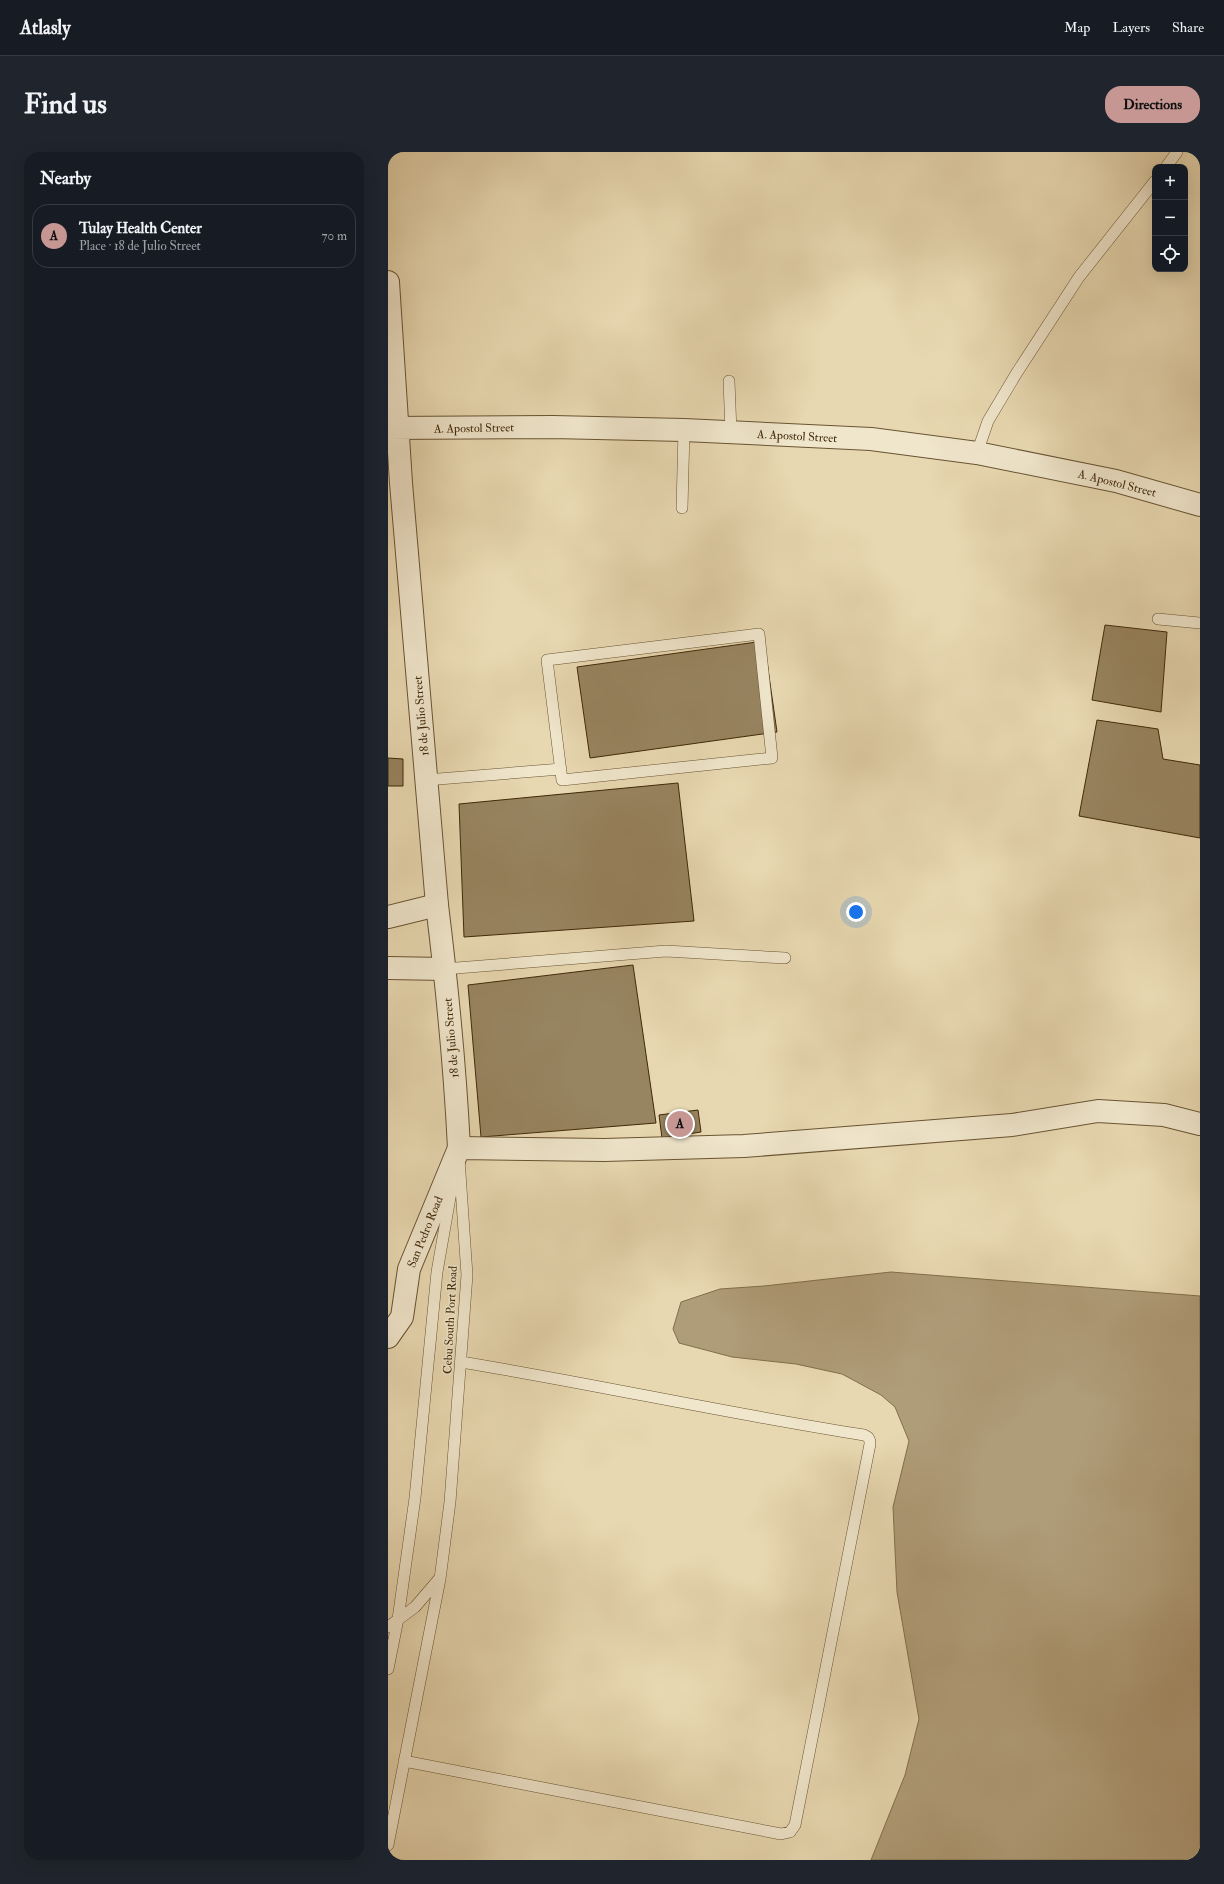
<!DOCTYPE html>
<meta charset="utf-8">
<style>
:root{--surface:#171b24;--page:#20242c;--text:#f1f3f6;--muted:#9ea1a6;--line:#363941;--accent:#c59692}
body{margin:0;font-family:"IM FELL Double Pica",serif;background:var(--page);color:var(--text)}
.controls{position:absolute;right:12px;top:12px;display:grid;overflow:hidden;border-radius:8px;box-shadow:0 4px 16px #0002}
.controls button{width:36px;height:36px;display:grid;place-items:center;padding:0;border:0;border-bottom:1px solid var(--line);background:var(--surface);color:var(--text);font:20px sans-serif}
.you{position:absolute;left:468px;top:760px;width:14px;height:14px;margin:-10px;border:3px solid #fff;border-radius:50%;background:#1a73e8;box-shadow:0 0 0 6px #1a73e833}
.badge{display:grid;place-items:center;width:26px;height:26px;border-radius:50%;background:var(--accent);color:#111;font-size:13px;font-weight:700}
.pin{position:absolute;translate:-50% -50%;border:2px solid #fff;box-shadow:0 1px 4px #0006}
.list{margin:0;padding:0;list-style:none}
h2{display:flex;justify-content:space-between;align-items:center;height:52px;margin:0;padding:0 16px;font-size:17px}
h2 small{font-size:13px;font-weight:400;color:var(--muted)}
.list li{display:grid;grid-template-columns:26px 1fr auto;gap:12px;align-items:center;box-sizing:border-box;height:64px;margin:0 8px 8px;padding:0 8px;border:1px solid var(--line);border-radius:16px}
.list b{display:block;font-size:15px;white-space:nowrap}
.list p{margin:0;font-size:13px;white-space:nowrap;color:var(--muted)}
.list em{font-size:13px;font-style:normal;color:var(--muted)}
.icon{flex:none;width:22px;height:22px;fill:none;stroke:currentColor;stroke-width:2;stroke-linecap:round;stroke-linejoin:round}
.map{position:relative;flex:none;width:812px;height:1708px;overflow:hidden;border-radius:16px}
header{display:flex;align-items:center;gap:24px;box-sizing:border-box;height:56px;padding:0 20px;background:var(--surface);border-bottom:1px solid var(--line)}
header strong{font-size:19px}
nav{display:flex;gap:22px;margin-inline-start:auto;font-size:14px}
.intro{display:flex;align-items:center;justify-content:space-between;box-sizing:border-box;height:96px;padding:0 24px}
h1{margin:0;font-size:28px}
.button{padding:10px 18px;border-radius:16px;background:var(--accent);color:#111;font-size:14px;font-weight:700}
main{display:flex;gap:24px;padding:0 24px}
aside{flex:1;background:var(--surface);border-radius:16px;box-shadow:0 4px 16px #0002}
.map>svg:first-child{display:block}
.water{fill:#af9c78;stroke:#826e4b}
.building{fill:#978460;stroke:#3f2808}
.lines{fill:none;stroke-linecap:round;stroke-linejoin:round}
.service-casing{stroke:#695432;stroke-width:12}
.minor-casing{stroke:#695432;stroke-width:24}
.tertiary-casing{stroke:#695432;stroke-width:24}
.service{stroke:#f0e6cc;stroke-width:11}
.minor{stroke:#f0e6cc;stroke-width:22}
.tertiary{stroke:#f0e6cc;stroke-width:22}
.labels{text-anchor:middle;stroke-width:3;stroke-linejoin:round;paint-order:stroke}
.street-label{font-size:12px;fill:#3f2808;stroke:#f0e6cc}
</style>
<header>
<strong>Atlasly</strong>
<nav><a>Map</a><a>Layers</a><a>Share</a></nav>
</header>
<div class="intro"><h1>Find us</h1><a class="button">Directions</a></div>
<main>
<aside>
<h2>Nearby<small></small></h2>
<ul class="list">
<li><span class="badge">A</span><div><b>Tulay Health Center</b><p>Place · 18 de Julio Street</p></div><em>70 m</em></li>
</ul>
</aside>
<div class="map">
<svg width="812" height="1708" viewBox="0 0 812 1708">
<rect width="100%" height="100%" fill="#e8d8b1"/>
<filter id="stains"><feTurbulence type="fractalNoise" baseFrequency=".005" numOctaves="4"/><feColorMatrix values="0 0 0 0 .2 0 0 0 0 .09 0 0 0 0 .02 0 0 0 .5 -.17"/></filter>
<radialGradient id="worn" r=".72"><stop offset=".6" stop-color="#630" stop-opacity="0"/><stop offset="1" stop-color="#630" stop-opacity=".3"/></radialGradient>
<path class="water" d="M503,1120L812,1144V1708H483L517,1623L531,1567L509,1440L505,1355L521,1289L507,1255L493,1243L454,1222L408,1212L344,1205L291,1191L285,1177L293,1150L332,1137L376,1134Z"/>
<path class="building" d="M717,473L779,480L773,560L704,548Z
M376,489L389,580L202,606L189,515Z
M709,568L770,577L775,607L812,613V686L691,664Z
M0,606L15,607V634H0Z
M290,631L306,769L76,785L71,652Z
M245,813L268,971L93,985L80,833Z
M310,958L313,980L274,986L271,963Z"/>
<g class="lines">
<g class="service-casing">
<path id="service" d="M778,15L789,0
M341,229L343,280
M589,301L600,269L628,222L691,125L767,29
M294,356L296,278
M770,467L812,471
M371,482L384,606L174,628L159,508Z
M38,628L173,617
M56,817L278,799L397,806
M0,1475L27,1455L51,1427
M0,1517L10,1467L27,1346L49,1120L64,1034
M16,1609L393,1682L402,1680L407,1673L482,1292C482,1287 481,1285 476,1283C341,1262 207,1232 73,1210
M0,1693L52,1427L62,1350L79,1123L71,1007"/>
</g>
<g class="minor-casing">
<path id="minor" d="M0,765L49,753
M0,816L56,817
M0,1185L14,1165L21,1117L71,996L216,998L356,994L624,973L710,959L776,963L812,972"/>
</g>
<g class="tertiary-casing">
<path id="tertiary" d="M0,130L13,331L49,753C59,834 67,915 71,996
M0,276L165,275L296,278L483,287L589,301L728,329L812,353"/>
</g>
<use href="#service" class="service"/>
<use href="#minor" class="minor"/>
<use href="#tertiary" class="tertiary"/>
</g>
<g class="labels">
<g class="street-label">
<text transform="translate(86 276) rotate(-1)" y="4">A. Apostol Street</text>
<text transform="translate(409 284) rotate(3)" y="4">A. Apostol Street</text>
<text transform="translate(729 331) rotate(14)" y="4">A. Apostol Street</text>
<text transform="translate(33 564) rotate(-95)" y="4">18 de Julio Street</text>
<text transform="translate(63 886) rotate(-95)" y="4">18 de Julio Street</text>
<text transform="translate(37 1080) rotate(-68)" y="4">San Pedro Road</text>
<text transform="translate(62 1168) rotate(-87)" y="4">Cebu South Port Road</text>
</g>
</g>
<rect width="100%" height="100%" filter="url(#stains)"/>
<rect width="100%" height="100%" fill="url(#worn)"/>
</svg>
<div class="controls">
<button>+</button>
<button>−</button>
<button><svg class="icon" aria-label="locate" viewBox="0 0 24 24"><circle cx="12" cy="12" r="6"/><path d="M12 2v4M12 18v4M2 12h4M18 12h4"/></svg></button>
</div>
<div class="you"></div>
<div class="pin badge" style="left:292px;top:972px">A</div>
</div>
</main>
